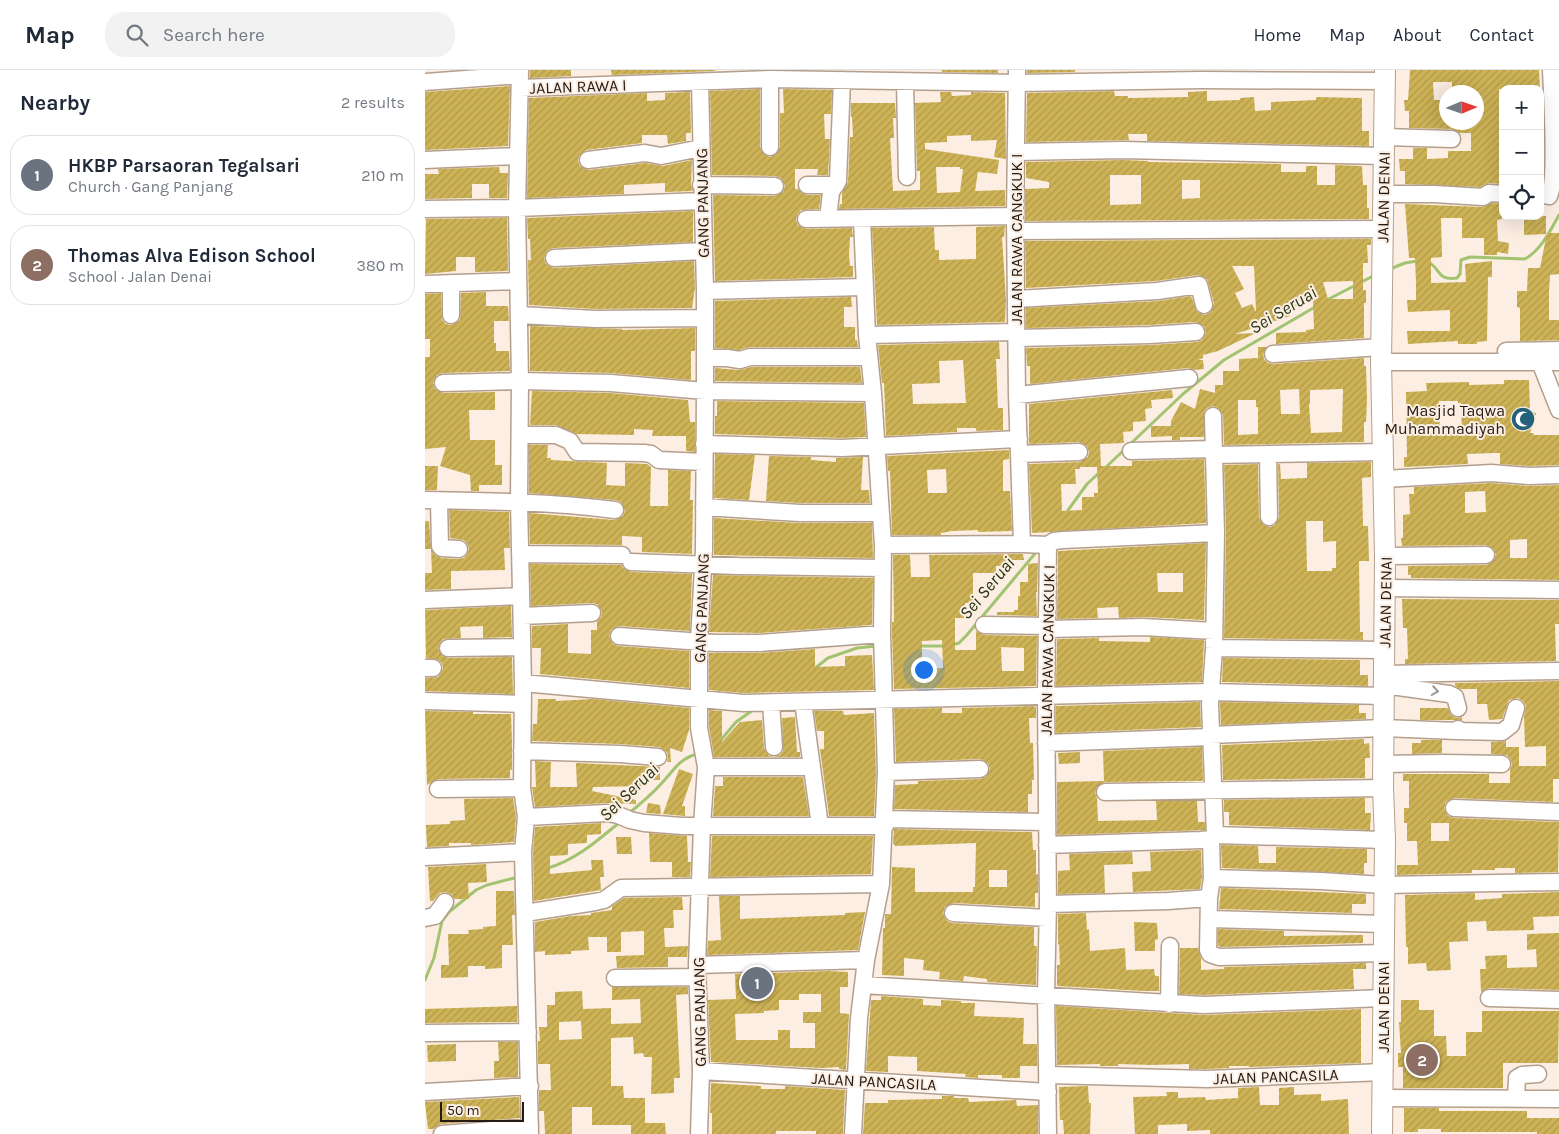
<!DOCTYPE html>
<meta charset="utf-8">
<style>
:root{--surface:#fff;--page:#f2f2f3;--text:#1f2937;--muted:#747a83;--line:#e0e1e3;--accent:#2563eb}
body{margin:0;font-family:Karla,sans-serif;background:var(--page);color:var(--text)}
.controls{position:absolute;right:15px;top:15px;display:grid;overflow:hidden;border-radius:10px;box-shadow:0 5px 20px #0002}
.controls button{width:45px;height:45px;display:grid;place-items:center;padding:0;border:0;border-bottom:1px solid var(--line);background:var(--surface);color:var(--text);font:25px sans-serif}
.compass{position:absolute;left:1014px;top:15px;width:45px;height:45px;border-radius:50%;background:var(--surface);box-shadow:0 5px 20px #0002;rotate:88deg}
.scale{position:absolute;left:15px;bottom:12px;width:84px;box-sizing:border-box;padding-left:5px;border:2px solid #231b14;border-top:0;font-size:14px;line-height:18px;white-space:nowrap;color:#231b14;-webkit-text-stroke:4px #fceee3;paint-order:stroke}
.you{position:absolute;left:498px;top:599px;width:18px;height:18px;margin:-12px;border:4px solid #fff;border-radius:50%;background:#1a73e8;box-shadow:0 0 0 8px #1a73e833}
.badge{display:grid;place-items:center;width:32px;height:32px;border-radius:50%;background:var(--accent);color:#fff;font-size:16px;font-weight:700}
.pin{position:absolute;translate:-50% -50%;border:2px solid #fff;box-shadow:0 1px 5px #0006}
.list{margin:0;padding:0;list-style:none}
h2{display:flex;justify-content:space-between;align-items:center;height:65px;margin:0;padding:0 20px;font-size:21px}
h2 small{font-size:16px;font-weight:400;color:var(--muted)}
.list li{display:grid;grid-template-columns:32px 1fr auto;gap:15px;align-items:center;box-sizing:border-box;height:80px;margin:0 10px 10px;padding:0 10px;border:1px solid var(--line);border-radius:20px}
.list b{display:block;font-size:19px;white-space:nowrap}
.list p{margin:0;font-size:16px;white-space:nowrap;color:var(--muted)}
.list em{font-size:16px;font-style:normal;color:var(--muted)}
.icon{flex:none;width:28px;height:28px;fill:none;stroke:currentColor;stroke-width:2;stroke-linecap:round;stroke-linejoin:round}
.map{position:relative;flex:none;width:1134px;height:1064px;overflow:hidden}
header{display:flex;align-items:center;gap:30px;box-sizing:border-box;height:70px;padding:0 25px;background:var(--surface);border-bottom:1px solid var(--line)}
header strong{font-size:24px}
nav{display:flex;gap:28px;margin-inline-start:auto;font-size:18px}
.search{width:350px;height:45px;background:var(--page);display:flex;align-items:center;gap:12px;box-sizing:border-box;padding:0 18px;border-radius:20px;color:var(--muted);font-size:19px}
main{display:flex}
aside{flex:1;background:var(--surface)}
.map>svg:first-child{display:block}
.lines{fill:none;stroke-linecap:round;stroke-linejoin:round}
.stream{stroke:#a2c470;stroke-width:3}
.building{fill:url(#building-hatch);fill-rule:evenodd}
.minor-casing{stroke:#b49f8d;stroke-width:19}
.major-casing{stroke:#b49f8d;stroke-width:22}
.minor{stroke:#fff;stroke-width:16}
.major{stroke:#fff;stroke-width:20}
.oneway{stroke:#9c9895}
.labels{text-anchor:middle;stroke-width:4;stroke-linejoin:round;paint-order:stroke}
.street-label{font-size:16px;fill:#231b14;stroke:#fceee3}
.poi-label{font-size:16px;fill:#231b14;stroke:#fceee3;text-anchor:end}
.water-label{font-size:18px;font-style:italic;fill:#283512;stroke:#fceee3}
</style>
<header>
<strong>Map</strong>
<div class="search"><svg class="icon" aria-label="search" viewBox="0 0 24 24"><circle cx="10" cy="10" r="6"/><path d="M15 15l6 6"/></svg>Search here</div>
<nav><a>Home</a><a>Map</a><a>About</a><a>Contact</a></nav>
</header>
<main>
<aside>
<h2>Nearby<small>2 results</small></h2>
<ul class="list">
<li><span class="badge" style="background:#6b7280">1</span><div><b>HKBP Parsaoran Tegalsari</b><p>Church · Gang Panjang</p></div><em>210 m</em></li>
<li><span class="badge" style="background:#8d6e63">2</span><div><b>Thomas Alva Edison School</b><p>School · Jalan Denai</p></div><em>380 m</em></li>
</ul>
</aside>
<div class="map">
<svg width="1134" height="1064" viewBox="0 0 1134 1064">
<defs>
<pattern id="building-hatch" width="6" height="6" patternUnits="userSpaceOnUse" patternTransform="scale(1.25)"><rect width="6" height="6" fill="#cdb356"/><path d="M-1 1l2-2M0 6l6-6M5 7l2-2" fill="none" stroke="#b0994a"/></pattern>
</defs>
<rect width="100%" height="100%" fill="#fceee3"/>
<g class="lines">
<path class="stream" d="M1003,192C1016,198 1011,211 1032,208L1035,204L1036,190L1045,187L1100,189C1116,180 1125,161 1134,145
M965,199L980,193L992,191
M900,231L950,205
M680,398L758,324L799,290L890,237
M641,443L662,414L675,402
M527,575L534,573L541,566L613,480
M495,576H521
M389,599L403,588L432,578L451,576
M295,671L311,652L328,640
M203,744C214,735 225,726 235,715C248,702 253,689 272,684
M123,798C151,790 173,770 195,752
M0,910L9,888L17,851L24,842L51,820L62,815L93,807"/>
</g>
<path class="building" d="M105,0H146V6L105,8Z
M186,0H290V1L187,5Z
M517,0H573V3L517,2Z
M602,0H650V2L602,3Z
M985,0H1114L1115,19H1074L1078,97L1077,114L1064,113L1055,117L980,114V101H975L974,89H988V78H1002V89L1023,88V81H1046V63H1035L1027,59L984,58V41H980L979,30H983ZM1008,12H1027V22H1052V52H1019V43H1016V30H1009Z
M85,16L83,76L0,80V22Z
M335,19V77L340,85L345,87L350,85L355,77V43H359L358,19L407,20L406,44H399L400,69H405L403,105H392L393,99H370V119H373L377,123L382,125H396L394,139L376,140L372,145L371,150L373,155L381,159L427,158L428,167H425L424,185L425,196H428V207L290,211L288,125L350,126L358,122L360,116L356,108L350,106L287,105L285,21Z
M689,21L690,26H703V28L763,27V22L782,21V31L815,30V28L829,27L830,41L846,40V32L891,30V27L937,28V61H944V76L722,71V64H703L704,70L601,72L602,23Z
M265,22L266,63H261V71L243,74L242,65H217V73L161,80L154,86L153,91L155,96L164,100L220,93L238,96L267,90L266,115L268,121L240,122V113L199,115V124L102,128L104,28L222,23V31L240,30V23Z
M515,22H526L527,26L546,25V22L580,23L581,89L569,87L572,70L546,71V65L522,66V72L500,73V79L574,90L572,104L553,102L550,121L580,120V136L414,139L415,134H417V123L423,112L425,67H428L427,47H426V33H470L471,48H468L469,68H465L468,121L495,120V101H492L490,33L516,32ZM511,97H535V99H538L535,122L512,123Z
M1115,78H1118V86L1117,114H1115Z
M698,90L723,91V92L856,94V102H881V96H892V115H910V95L937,96L938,115H942V138H944V149L600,151V119L624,118V112L601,108V92ZM685,105H716V134L685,135ZM757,110H775V128L757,129Z
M74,97L75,103H83L82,128H64V114H47V128L0,129V104H14L13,99Z
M1067,133L1077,134V149L1072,150L1073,171L1084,173L1083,184L1072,182V185H1059V168H1037V148H1016L1017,187L1006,188V213L1041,212L1040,194L1067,191V207H1063L1062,271L1052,272V274H1033V271L983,274L982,261H1025V240L983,242L982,230H991V213L990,188H984L980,134L1057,137Z
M268,141V172L129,178L123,180L119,188L121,194L129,198L269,191L270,218L267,238L171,239L104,235L103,190H106L105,169H103L102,148Z
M1099,146H1121V164L1099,165Z
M82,148L83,201L50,202V187H31V201L0,204L1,149Z
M580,156L579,167H577L581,230L580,252L452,255L447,158L509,157L510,180H514V190L551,189V157Z
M1122,163H1134V204L1125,205L1124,222V250H1134V270L1095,271V238L1092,237V221H1102L1103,198H1115Z
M946,169V175H942L943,193H938V220H941V233H939V268L851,274V263L881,262V260L889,259L888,231L863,239L865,246L810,264L831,263L793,281L778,285V288L773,290H778L779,299L770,300L763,298L605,314V296H602L601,278L725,275L772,272L777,270L781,262L779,256L770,252L725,255L601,258V238L733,231L766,226L772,242L776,244L781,245L786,242L789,233L782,209L773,205L731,211L601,218L600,171ZM807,196H829L831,242L827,234L817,238L810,223L819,219ZM928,211V229H903L898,212Z
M61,222V236H83L84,251H69V273H71V281H84L85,301L18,303L12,305L8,313L10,319L18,323L70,322V340H44L45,370H70V395H77V415H54V421H46L45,405L15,396L21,377L0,379V287H5V269H0V224L16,223L17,250L21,254L26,255L31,253L35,250L36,223Z
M426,227L427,237H419V257H430V270H432L433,277H325L314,280L290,278V231Z
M105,256L197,259V260L270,258V281H266V310L186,303L105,301Z
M574,272L575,289H571L573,338H578V360L551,361V358H532V362L461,366L459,313H457L453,275ZM538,290L541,333L488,334L487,314L515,313L514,291Z
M833,277H842L838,284L839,289L843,293L848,294L939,288V296H941L942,329L941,352H939V372L799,375L798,345L793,338L788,336L782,338L779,342V367H755V370H747V366L726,367V356H746V351L756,332L770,339L775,319L790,323V315H798V301H814V289L833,288ZM874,319L875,344H856L855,320ZM918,319L917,362L886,363L884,334H885V320ZM813,330H831V337H833V364L813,365Z
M326,297H435L437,313L290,311V298L314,300Z
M1079,310H1104L1105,341L1111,343L1105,363H1108L1109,365H1134V395L1104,396L1075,394V383H1069L1042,384L1043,394L979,397V387H982L981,322L1002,321L1001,313L1044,312V315L1079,314ZM1014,331H1033V333H1036L1037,362L1015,363Z
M747,320L748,328L726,330L727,338L720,339L721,351L708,352V361L698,362L699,373L675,374L676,396H707V391L779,389L781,453L607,463L604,394L655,392L663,387L664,382L662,376L654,372L604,374V334ZM655,397H672L673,423H669V427H657V440L637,441L636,414H651L650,399H655Z
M107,321L185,323L263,330L265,352H270V382L261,381V366H227L228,360L209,359V365L151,364L131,355H105Z
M292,331L439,333L441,367L417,368L290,364V346H292Z
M104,375H123L122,388H126V390L182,393L181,415L200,416V393L222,394L226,397L225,436H243V400L266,401L265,430H268L267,484L217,482V467L197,466V475L105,474L104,443L189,450L198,446L200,441L196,432L191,430L104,423Z
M584,380V389L578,390V421H585L587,461L553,462V460L527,461L516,463V465H467L465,401H463L462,386ZM521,399L522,423H503L502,400Z
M290,384L330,385L324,430L289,428Z
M344,386L386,387V390L411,392V388L438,387L436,420H444L445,433H375L341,431Z
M946,392V407L937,408L938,456H943L944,491H934L935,562H938V570L799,568L801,463L799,395L833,394L834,448L839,455L845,457L850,455L854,447L853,394H855L856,409L882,408V393ZM881,451H898V472L911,471V498H907V501H882Z
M0,396H13L12,420H0Z
M1066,413L1103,416L1134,415V510L986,508V505H983V496L1061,495L1066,493L1071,485L1069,480L1061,475L977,476L976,468H978V445L985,444L984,424H989V417ZM1060,421L1061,442L1040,443V422ZM1102,469V488H1085V470Z
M24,440L84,442L85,478H79L80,500L26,501V519L0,520V503H7L6,479L10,485L16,488L33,489L39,488L44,480L43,475L39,470L25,468Z
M289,448L374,453H447L448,488L289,485Z
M0,451H4L6,479H0Z
M781,473L779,550L719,547L694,548L693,537L672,538L673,548L632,549L633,481ZM732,503H758V522H733Z
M598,484L599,490H581V496H571V503H548V533H540V548H530V580H551V561L559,565L612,566L611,616L469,619L467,564V552H469L468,485H485L486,507H505L504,485ZM517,570L518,598L497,599V571ZM576,577L599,578V601H577Z
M613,493L612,522H611L612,546L572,545V542H589V540H593V526H595V512H603V494Z
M105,494L197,495L198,498L206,502L267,504L265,561L194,556L186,560L184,566L188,574L193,576L264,581V618L115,604L116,578H107V556L143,554V583L166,584V560H172V551L176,547L177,542L172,534L167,533L106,536Z
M288,505L448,508L447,555L335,563L284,562Z
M977,529L1134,530V554H1130L1131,591L980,594V589H983L982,558H978Z
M86,536L87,567L58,568V556L35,557L36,568L18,569L15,573L13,579L18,586L23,588L87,587L88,624L0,621V608L13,607L16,603L18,598L17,593L13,590L1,588L0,540Z
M725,567L779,570L777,612L631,616L632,569L674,568V571L725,572Z
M390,579V597L420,596V586L447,585L449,620L319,623L284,620V583H335Z
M798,588L935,590V605H943V616L797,612Z
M1134,611V709H1128V732L1029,728L1021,732L1019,738L1023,746L1029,748L1134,752L1133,802L1090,803V798H1070V800H1047V803L972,805V795H993L992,771H982V753H979V738H984V711H978V704H1064V713H1085V700L1087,695L1086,690L1082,685L1066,684V672L1081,671V677H1094V696H1121V676L1100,677L1099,646L1101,636L1098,631L1093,628L1084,630L1077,649L1064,650L1062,634H1052V619H1035L1030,616V613ZM1006,753H1024V771H1006Z
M113,629H131V631L168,629L264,638V660L257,682L245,678L246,692H242L243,687L242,682L234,677L195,674L107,671L108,654H112Z
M775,632L776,657L631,663V636Z
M795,632L934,635V643H941V649L796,655Z
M607,636L611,637V648H604L605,673H608L609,710H607V724H603V742L469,739L470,715L493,714V711L555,709L561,707L565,699L563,693L555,689L471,692L469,639L517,638V643H537V638Z
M995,638H1023L1026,645L1031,648L1037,647V650H995Z
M284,640L297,641V672L315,652L337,650L339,678L344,686L349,687L355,685L358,681L357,648L370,647L372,682H375V687H289L284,657Z
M0,641L48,642V644H86L87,672V700H85V708L13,709L2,715Z
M389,641H418L419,645L449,643L451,702L449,746H404L395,679H399V661H392Z
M939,669V674L944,673L945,688H940V708L798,710L797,675Z
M996,670H1017V683L987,684V673H996Z
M777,677L778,711L680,712L672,717L670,723L672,728L673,751L732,750L731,731H772L773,752H780V760L632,765V712L679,711L678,681Z
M655,682V693L634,694L633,683Z
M110,691L126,692L125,717H152L151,693L235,697V710H222V716L168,717L167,721L211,730V734L182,733L110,737L107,717H111Z
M254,699L268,704L257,736H260V746L238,744Z
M298,707H378L384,746H288L290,716H298Z
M88,728L91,747L89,772L46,775V773H24V776L2,777L1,755L25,754V751L40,750L39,729Z
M940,728V743H946L945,760L804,755V742H799V730Z
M223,733L235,735L236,744L221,743Z
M176,753V764L162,765V773L143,774V785L125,786V804L167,800L166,790H178L179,807H175L176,820L109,831L108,782L110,757Z
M469,759L607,762L608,780H611V805L613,804V823H610V837L529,833L520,837L518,843L522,851L527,853L609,857V876H612L611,915L562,912V909L539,906L538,911L514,909L515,902L498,900L499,890L479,888V906L457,905L458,858H460V844H466L467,797L490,798V822H548V817H550L551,773L470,776L469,774H468ZM564,800H582V817H564Z
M224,763L262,766L263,792H266L265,807H247V792H225Z
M287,766H448L446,804L285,807Z
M191,767H206L207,784H192Z
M796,775L833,776L834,793H851V777L942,779V793H939V804L797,798Z
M776,780L777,807L775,819L708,822L707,802L726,801L725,782Z
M707,782L708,794L679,795L680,823L633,824V801L645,800L644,784Z
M61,794L62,812L43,813L44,829H29L26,824L20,822L15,823L8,831H5L3,797Z
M796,818L941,824V834H927V843L794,839Z
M71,821H89L90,845H87L88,875H77V898L60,899V896H43V907L16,908V895H24L23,864H44L43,860L58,859V857L71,856Z
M1134,822V846L1108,847L1109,860L1062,861L1061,851L1042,852L1043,871L1024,872L1026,900L1002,901L1001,893L983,894V877H981L980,825L1050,823V830L1077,828V824Z
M294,826H315V849L420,845V843L440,842L433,880L282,885L283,871L296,870Z
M257,827L258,840H248L249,858H239L240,877L263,876L262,887H243V897L192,898L191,886L219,885V861L196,862V882H182V867H163L164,880L146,881V884L120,885V881L110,882V852L146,846L166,845V843L187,840V836L199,828Z
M661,843L662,860L664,859L665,881L700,878L701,900L729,899L730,906H734V921H719L632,916V895H635L634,874H633V844Z
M709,852L732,853L733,869L730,870V881H710Z
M793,859L859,861V866L938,865V873L796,877L793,876Z
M1134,863V920L1064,918L1056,922L1055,899H1061L1060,886L1082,885V898L1112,897L1111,879L1102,880V864Z
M755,878H773L776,888V900L799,899V897L941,893V899H928L929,919L779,925L754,924Z
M404,901L423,902V917H415V943L424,944L421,1000L414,999V997L397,998L286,992L283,930L311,929L310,904ZM374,924H396V942H378V953H390V978H365V960H353V970H311L310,944L339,943V941L354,940V930H374Z
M187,917H263V924L251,925L255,1008H249V1023L226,1024L227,987H219L218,983L209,984L208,967L186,968V1016H198L199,1028H220V1053H240L241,1064H206V1055H167V1037H147V1064H120L119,1041H114V1020H126L125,994H113V971H115L114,957H122V935H130V922L157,921L158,939L186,938V954L216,953L215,929L187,930ZM156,951L157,969L134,970V952Z
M456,926L498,929V935L516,936V930L536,931V933H550L549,946L599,948L598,974H612V996H595V1008H577V1005H553V1008L540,1007L541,1004L492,1001V987L463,986V1002L441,1001L446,930H456Z
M976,930H994V940H1009V966H1021L1022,986H1041V962H1057V941H1134L1133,993H1078V1018H978V997H973V983H976L974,952H976Z
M92,936V952L0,953V939Z
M631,936L779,945L936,939V993L824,997V996H804V998L782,999H764V994L726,995L693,994V996H675V994L632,995Z
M73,972H93V1007L69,1008V991H74Z
M31,974V991L3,992L2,975Z
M286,1013L336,1016V1019H360V1016L420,1020L418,1064H391V1061H351V1064H287V1043H285Z
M663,1016L664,1033H666L665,1064H639L638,1050H635L634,1017Z
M834,1017L835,1035H854V1018L869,1017V1025L896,1024V1031L923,1029L924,1064H785V1060L762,1061V1054L733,1055V1064H710L708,1027L742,1026L741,1022H753V1028L780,1027L781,1030L813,1028V1018Z
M517,1026H529V1028H543L544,1032L591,1030L592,1036L613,1035V1064H438L440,1033H463V1030L517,1029Z
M94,1027L95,1048L16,1054L8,1059H3L0,1032Z
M979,1038H1014V1041H1102V1048H1134V1064H1112V1062H1016V1059H993V1062H979Z"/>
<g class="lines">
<g class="minor-casing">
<path id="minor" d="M95,0L92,138L95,311L94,432L98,613L97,718L101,747L98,782L105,1064
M592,0L590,146L592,325L597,474L623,475L621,626L623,834L621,925L623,1064
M0,12L95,5
M480,12L482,107
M95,18L345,9L593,13L776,10L960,11
M959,67L1027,69
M345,77V9
M591,82L698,80L959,86
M0,90L93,86
M163,90L220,83L236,86L276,78
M276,115L350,116
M382,115H411
M958,124H1009L1058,127L1064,123L1078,124
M1115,124L1124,126C1132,113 1127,21 1126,0
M0,139L92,138L277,131
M381,149L590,146
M403,149L406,122L413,111L417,10
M590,161L958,159
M129,188L279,181
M26,213V245
M0,214L93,211
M280,221L439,217
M591,229L732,221L774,215L779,235
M94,245L171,249L280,248
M442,265L591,262
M592,268L725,265L771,262
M1081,281L1134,280
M848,284L956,277
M280,288H302L315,290L325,287H444
M956,292H1134
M1115,292L1134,340
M18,313L95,311L186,313L280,321L448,323
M592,325L764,308
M788,346L791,463L789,578L785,634L790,765
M95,365H131L145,371L152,382L219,383L226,384L234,390L279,392
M279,374L417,378L594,369
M706,381L788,379
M594,384L654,382
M843,384L844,447
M788,385L958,382
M959,409L1066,403L1104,406L1134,405
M0,430C64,431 127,432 190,440
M14,431L15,476L17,478L34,479
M279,437L375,443H455
M458,475L597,474
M623,475L629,471L638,470L791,463
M95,484L197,485
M960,486L1061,485
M206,492L313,496L458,498
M960,518L1134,520
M0,530L96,526
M97,546L167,543
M559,555L622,556
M622,559L718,557L789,561
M194,566L291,573H335L457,564
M23,578L97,577
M789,578L959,580
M0,598H8
M959,604L1134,601
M98,613L319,633L785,622L959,626
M959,615L1024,624L1030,627L1033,638
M0,631L98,634
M378,632L395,756
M346,633L349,677
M1032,661L1077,662L1086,655L1091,638
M785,665L958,658L1032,661L1033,659
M621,673L785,667
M97,681L195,684L233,687
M958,694L1018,693L1077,694
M281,697H387
M461,702L555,699
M13,719L97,718
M680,722L958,718
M1029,738L1134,742
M101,747L182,743L193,745L205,750L219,753L257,756H460
M460,749L622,752
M786,769L787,808L784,828L783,880L785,884L794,887L958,883
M622,775L776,770L786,769L790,765L960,770
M0,787L98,782
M787,808L896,811L958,815L1134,812
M623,834L743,831L784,828
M100,843L170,832L179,830L196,818L456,814
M528,843L622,848
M0,848L10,846L20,832
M785,849L958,854
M272,895L441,890
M190,908L272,907
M438,915L779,935L959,928
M1064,928L1134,930
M744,934L745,876
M0,963L103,962
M276,1001L623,1022
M623,1005L782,1009L959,1002
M0,1022L105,1016
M956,1028L1134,1029
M1091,1028L1092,1008L1097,1005L1113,1004
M17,1064L105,1057
M274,1064L276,1001L272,895L277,756L281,697L274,658V571L279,479L280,321V221L275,12
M428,1064L434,948L441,890L456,814L461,702L457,564L458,475L448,323L442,265L437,149"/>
</g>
<g class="major-casing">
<path id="major" d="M957,1064L960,770L958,718L960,486L956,292L960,0"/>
</g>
<use href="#minor" class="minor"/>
<use href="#major" class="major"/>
</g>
<defs><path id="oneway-chevron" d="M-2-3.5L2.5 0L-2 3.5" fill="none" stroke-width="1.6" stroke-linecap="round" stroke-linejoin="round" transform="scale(1.25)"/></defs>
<use class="oneway" href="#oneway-chevron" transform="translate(1010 621) rotate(9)"/>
<defs>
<g id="mosque-disc" transform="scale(1.25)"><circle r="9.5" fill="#256279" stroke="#fceee3"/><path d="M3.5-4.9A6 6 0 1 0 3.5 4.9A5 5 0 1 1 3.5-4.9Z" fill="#fff"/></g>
</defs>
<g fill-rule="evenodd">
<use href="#mosque-disc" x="1098" y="349"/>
</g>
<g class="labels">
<g class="street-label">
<text transform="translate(153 16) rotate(-2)" y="6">JALAN RAWA I</text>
<text transform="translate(958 127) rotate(-89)" y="6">JALAN DENAI</text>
<text transform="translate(277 133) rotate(-91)" y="6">GANG PANJANG</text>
<text transform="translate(591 169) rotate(-90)" y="6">JALAN RAWA CANGKUK I</text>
<text transform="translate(960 532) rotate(-89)" y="6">JALAN DENAI</text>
<text transform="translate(276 538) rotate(-88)" y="6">GANG PANJANG</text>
<text transform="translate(622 580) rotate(-89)" y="6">JALAN RAWA CANGKUK I</text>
<text transform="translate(958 937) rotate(-90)" y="6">JALAN DENAI</text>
<text transform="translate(274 942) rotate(-91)" y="6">GANG PANJANG</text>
<text transform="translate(851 1006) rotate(-2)" y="6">JALAN PANCASILA</text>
<text transform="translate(449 1011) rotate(3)" y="6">JALAN PANCASILA</text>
</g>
<g class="poi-label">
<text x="1080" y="346">Masjid Taqwa<tspan x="1080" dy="18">Muhammadiyah</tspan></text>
</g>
<g class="water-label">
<text transform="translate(858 240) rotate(-31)" y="6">Sei Seruai</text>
<text transform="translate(562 518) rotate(-50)" y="6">Sei Seruai</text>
<text transform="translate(204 722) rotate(-44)" y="6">Sei Seruai</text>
</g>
</g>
</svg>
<div class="controls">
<button>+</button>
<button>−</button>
<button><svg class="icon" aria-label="locate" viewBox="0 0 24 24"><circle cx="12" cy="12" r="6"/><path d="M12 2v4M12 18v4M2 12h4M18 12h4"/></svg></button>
</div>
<svg class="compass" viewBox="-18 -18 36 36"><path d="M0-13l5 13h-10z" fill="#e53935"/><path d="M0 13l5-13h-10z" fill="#747a83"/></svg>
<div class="scale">50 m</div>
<div class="you"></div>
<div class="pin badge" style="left:332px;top:913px;background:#6b7280">1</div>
<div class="pin badge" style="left:997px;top:990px;background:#8d6e63">2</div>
</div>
</main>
